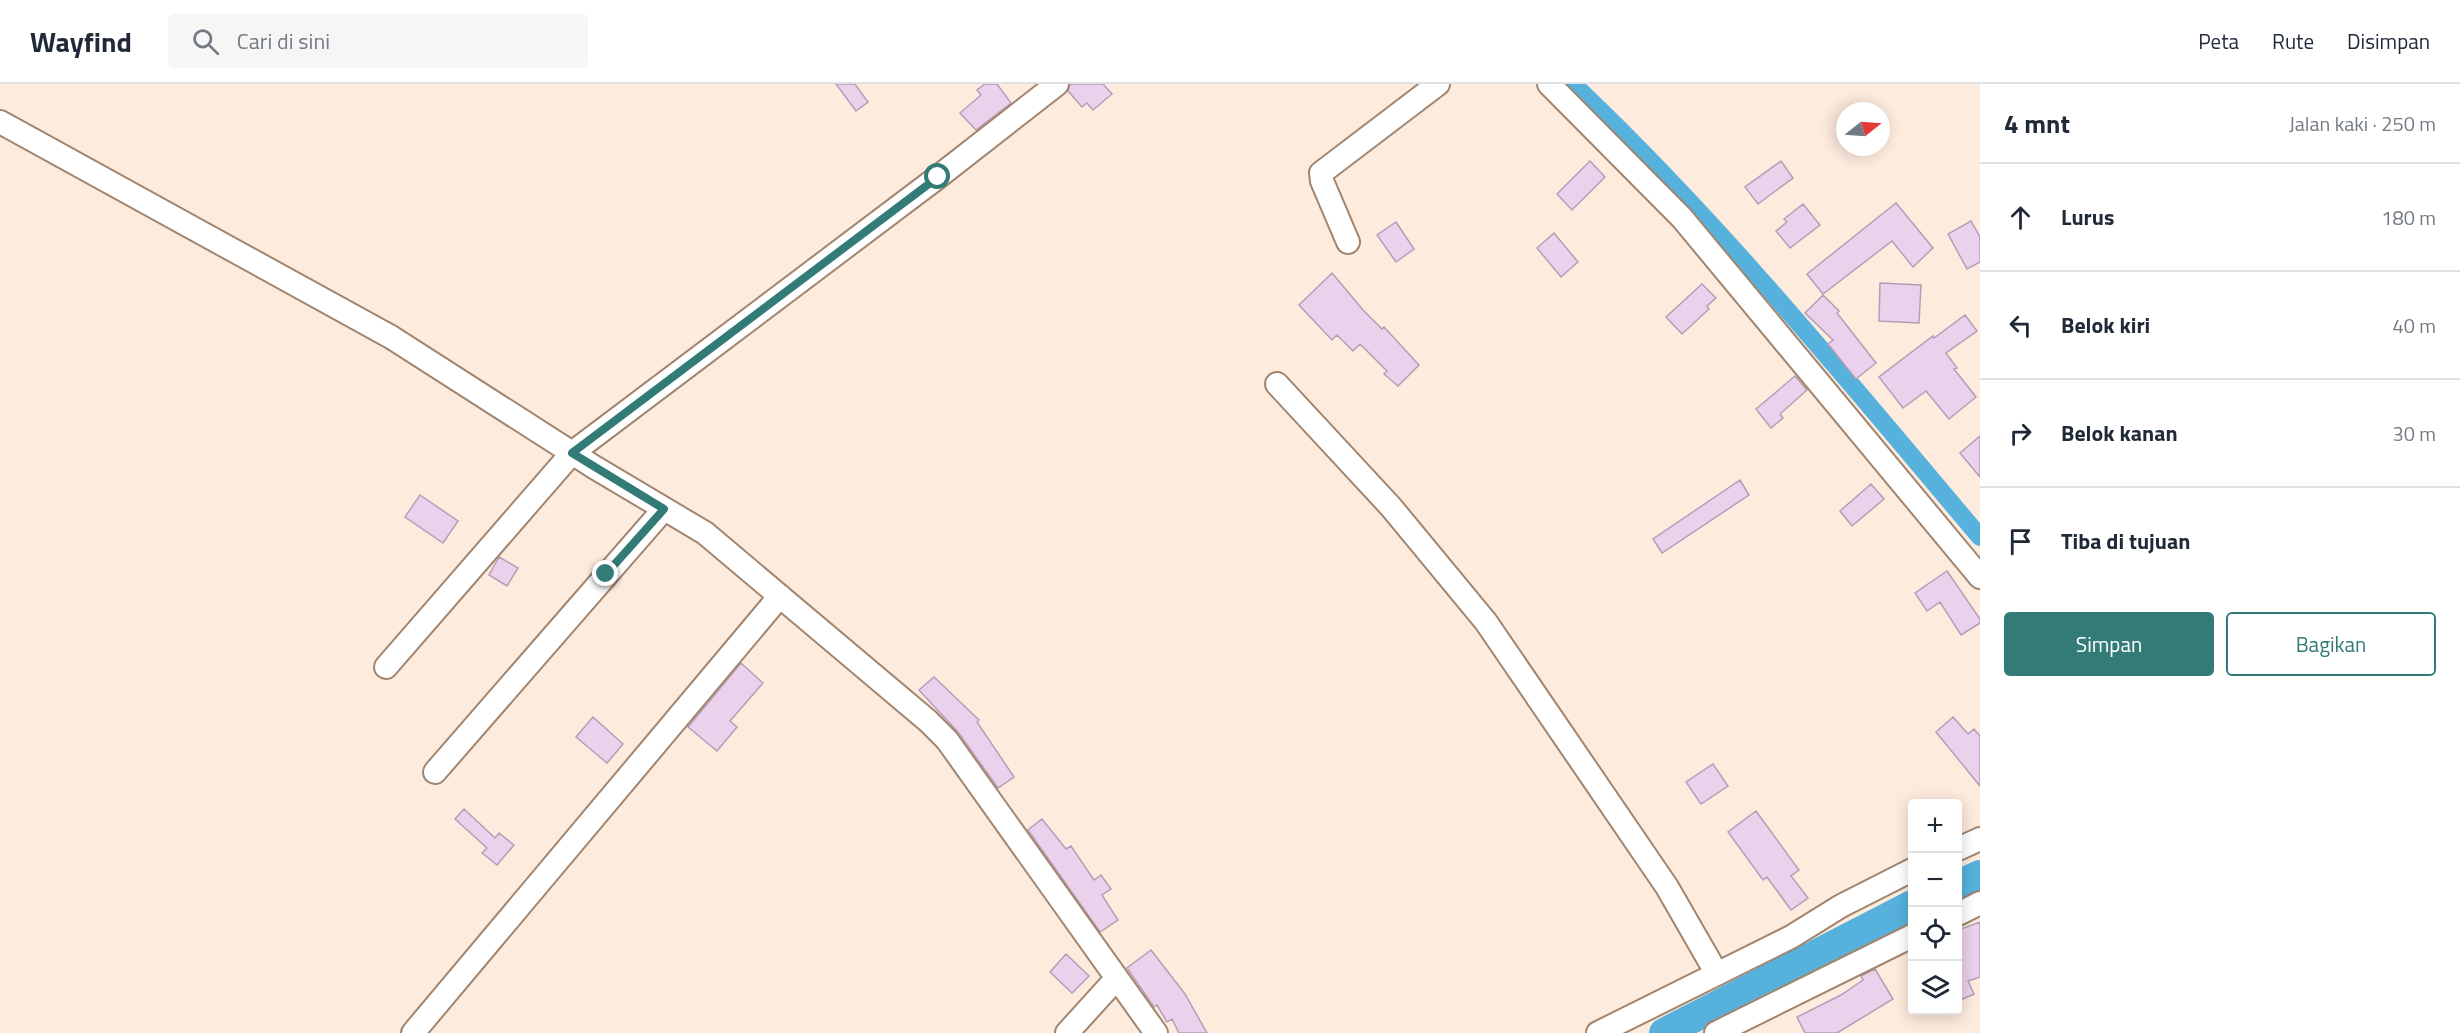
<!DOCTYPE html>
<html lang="id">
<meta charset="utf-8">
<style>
:root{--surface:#fff;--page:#f6f6f7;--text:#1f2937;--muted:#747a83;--line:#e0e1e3;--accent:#327b77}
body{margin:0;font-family:"Titillium Web",sans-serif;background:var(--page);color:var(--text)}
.controls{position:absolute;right:18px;bottom:18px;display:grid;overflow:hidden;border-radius:6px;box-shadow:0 3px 15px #0003}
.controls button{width:54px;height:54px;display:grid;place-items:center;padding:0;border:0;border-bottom:2px solid var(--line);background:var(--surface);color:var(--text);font:30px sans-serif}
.compass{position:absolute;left:1836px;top:18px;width:54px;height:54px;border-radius:50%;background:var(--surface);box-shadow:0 3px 15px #0003;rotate:73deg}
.stop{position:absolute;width:18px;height:18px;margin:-14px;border:4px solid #327b77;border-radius:50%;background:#fff}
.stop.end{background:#327b77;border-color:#fff;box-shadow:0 2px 6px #0008}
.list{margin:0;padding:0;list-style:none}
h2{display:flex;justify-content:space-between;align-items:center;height:78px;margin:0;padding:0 24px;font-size:26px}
h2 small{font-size:20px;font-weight:400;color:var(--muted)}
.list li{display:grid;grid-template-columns:39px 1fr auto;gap:18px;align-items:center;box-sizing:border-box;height:108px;padding:0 24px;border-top:2px solid var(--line)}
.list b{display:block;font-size:22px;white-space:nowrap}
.list em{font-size:20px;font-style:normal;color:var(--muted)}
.actions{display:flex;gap:12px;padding:18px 24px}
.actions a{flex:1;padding:14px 0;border:2px solid var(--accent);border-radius:6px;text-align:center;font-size:21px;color:var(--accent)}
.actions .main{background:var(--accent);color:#fff}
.icon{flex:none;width:33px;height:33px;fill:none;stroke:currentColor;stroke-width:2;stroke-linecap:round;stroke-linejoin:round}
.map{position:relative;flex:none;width:1980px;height:949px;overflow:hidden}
header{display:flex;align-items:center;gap:36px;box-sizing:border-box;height:84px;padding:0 30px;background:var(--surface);border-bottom:2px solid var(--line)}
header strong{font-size:28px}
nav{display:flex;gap:33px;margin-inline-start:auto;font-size:21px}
.search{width:420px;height:54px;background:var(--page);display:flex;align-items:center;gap:15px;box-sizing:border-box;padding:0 21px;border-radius:6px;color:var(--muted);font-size:22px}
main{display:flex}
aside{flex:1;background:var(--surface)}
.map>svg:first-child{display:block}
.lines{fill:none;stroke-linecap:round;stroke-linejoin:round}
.canal{stroke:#56b2dc;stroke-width:18}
.river{stroke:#56b2dc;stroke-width:30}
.building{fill:#ebd1ec;stroke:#b69db7;stroke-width:1.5}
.minor-casing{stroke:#a1856f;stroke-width:26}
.minor{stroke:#fff;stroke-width:22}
.route{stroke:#327b77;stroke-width:8}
</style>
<header>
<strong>Wayfind</strong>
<div class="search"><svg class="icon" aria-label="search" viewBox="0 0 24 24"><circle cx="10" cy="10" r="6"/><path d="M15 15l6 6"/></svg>Cari di sini</div>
<nav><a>Peta</a><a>Rute</a><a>Disimpan</a></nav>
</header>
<main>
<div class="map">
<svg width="1980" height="949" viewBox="0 0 1980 949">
<rect width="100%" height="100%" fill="#fdebdd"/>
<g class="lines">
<path class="canal" d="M1573,0C1721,140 1849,298 1980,453"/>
<path class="river" d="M1958,801L1980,791
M1664,949L1912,821"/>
</g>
<path class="building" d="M836,0H855L868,18L856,27Z
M985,0H997L1011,19L976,46L960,29L981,11L977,6Z
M1070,0H1103L1112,10L1093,26L1087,19L1082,23L1068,7Z
M1590,77L1605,93L1572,126L1557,110Z
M1781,77L1793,94L1758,120L1745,103Z
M1896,119L1933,164L1913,183L1892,157L1823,210L1807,190Z
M1803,120L1820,141L1790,164L1776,147L1787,138L1784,135Z
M1971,137L1980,153V178L1967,185L1948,150Z
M1396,138L1414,165L1396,178L1377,151Z
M1554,149L1578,178L1561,193L1537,164Z
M1332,189L1363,226L1382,245L1384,243L1419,281L1398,302L1384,290L1387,287L1360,260L1353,267L1337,251L1332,256L1299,221Z
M1880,199L1921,201L1919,239L1879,237Z
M1702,200L1716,214L1707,222L1709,225L1682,250L1666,233Z
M1823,211L1839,227L1837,229L1876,279L1856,295L1828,260L1833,256L1805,229Z
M1965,231L1977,247L1946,269L1957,284L1954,285L1976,313L1949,335L1926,307L1903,324L1879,293L1933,252L1934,254Z
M1795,292L1807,306L1780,330L1783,334L1771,344L1756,325Z
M1980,352V393L1960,369Z
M1740,396L1749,411L1662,469L1653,455Z
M1871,400L1884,415L1852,442L1840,427Z
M420,411L458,437L443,459L405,433Z
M499,473L518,484L507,502L489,491Z
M1947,487L1980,535V539L1961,551L1940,518L1927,527L1915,509Z
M741,579L763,599L730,637L737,643L717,667L688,643Z
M934,593L979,636L977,638L1014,693L998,704L958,648L919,606Z
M593,633L623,660L607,679L576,653Z
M1953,633L1968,650L1974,645L1980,652V702L1936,648Z
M1713,680L1728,702L1701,720L1686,698Z
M464,725L495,754L499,749L514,761L497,781L482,769L487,764L455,735Z
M1756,727L1799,786L1791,792L1808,814L1791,826L1767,793L1763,796L1728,748Z
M1042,735L1066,765L1071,762L1094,796L1101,791L1111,805L1102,811L1118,836L1100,848L1028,746Z
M1980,838V893L1968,897L1974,910L1958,917V846Z
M1151,866L1185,910L1207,949H1179L1172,935L1167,938L1157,921L1154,923L1127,884Z
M1066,870L1089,892L1072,909L1050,888Z
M1875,885L1893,915L1837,949H1805L1797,933L1841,911L1863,896L1861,892Z"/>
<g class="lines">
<g class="minor-casing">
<path id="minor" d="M1549,0L1682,134L1980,493
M0,38L391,253L594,383L705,449L928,637L947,656L1156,949
M1348,158L1322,97L1321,89L1438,0
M1277,300L1391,423L1486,538L1667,803L1717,890
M386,583L572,369L938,93L1057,0
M435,688L664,425
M1958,765L1980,755
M1958,830L1980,819
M413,949L780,512
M1067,949L1116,895
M1598,949L1791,853L1841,822L1912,786
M1716,949L1912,852"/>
</g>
<use href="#minor" class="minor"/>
</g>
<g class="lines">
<path class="route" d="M606,490L664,425L572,369L938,93"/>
</g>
</svg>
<div class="controls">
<button>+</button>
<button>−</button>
<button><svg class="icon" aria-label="locate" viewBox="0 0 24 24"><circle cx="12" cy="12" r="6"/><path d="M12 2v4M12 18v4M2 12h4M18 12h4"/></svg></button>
<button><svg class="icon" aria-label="layers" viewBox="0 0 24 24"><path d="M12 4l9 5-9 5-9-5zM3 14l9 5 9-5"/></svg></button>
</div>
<svg class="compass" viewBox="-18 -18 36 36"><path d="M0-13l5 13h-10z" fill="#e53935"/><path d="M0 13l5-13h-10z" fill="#747a83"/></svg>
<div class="stop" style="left:938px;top:93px"></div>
<div class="stop end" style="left:606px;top:490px"></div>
</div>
<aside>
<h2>4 mnt<small>Jalan kaki · 250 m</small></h2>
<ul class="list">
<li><svg class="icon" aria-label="ahead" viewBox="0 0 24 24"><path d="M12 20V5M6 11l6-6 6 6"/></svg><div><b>Lurus</b></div><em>180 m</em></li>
<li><svg class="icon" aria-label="left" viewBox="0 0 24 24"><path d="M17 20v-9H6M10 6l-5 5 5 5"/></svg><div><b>Belok kiri</b></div><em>40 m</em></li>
<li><svg class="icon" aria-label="right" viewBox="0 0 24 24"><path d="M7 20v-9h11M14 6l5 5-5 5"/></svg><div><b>Belok kanan</b></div><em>30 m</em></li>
<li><svg class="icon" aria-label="arrive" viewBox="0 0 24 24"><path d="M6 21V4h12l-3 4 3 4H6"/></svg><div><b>Tiba di tujuan</b></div></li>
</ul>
<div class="actions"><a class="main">Simpan</a><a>Bagikan</a></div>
</aside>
</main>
